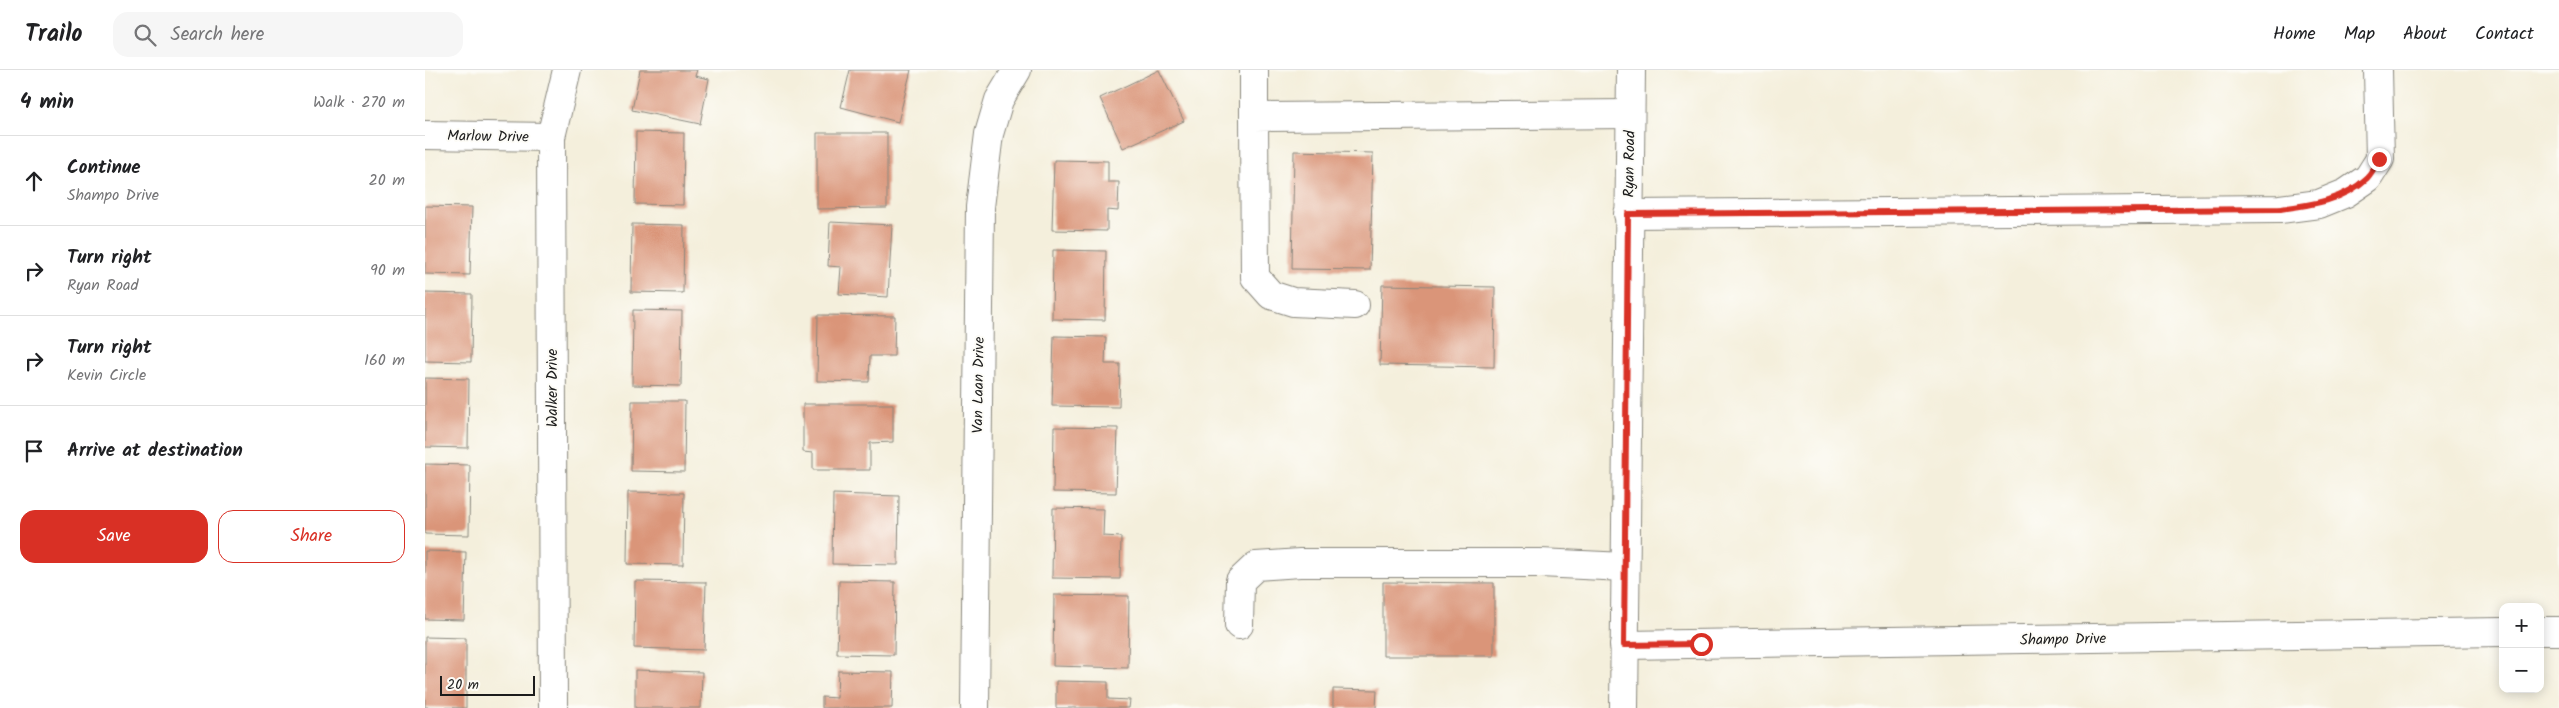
<!DOCTYPE html>
<meta charset="utf-8">
<style>
:root{--surface:#fff;--page:#f6f6f6;--text:#202124;--muted:#757577;--line:#e0e0e0;--accent:#d93025}
body{margin:0;font-family:Kalam,sans-serif;background:var(--page);color:var(--text)}
.controls{position:absolute;right:15px;bottom:15px;display:grid;overflow:hidden;border-radius:10px;box-shadow:0 2px 12px #0003}
.controls button{width:45px;height:45px;display:grid;place-items:center;padding:0;border:0;border-bottom:1px solid var(--line);background:var(--surface);color:var(--text);font:25px sans-serif}
.scale{position:absolute;left:15px;bottom:12px;width:95px;box-sizing:border-box;padding-left:5px;border:2px solid #1c1c1c;border-top:0;font-size:14px;line-height:18px;white-space:nowrap;color:#1c1c1c;-webkit-text-stroke:4px #fdfcf7;paint-order:stroke}
.stop{position:absolute;width:15px;height:15px;margin:-11px;border:4px solid #d93025;border-radius:50%;background:#fff}
.stop.end{background:#d93025;border-color:#fff;box-shadow:0 1px 5px #0008}
.list{margin:0;padding:0;list-style:none}
h2{display:flex;justify-content:space-between;align-items:center;height:65px;margin:0;padding:0 20px;font-size:21px}
h2 small{font-size:16px;font-weight:400;color:var(--muted)}
.list li{display:grid;grid-template-columns:32px 1fr auto;gap:15px;align-items:center;box-sizing:border-box;height:90px;padding:0 20px;border-top:1px solid var(--line)}
.list b{display:block;font-size:19px;white-space:nowrap}
.list p{margin:0;font-size:16px;white-space:nowrap;color:var(--muted)}
.list em{font-size:16px;font-style:normal;color:var(--muted)}
.actions{display:flex;gap:10px;padding:15px 20px}
.actions a{flex:1;padding:11px 0;border:1px solid var(--accent);border-radius:15px;text-align:center;font-size:18px;color:var(--accent)}
.actions .main{background:var(--accent);color:#fff}
.icon{flex:none;width:28px;height:28px;fill:none;stroke:currentColor;stroke-width:2;stroke-linecap:round;stroke-linejoin:round}
.map{position:relative;flex:none;width:2134px;height:638px;overflow:hidden}
header{display:flex;align-items:center;gap:30px;box-sizing:border-box;height:70px;padding:0 25px;background:var(--surface);border-bottom:1px solid var(--line)}
header strong{font-size:24px}
nav{display:flex;gap:28px;margin-inline-start:auto;font-size:18px}
.search{width:350px;height:45px;background:var(--page);display:flex;align-items:center;gap:12px;box-sizing:border-box;padding:0 18px;border-radius:15px;color:var(--muted);font-size:19px}
main{display:flex}
aside{flex:1;background:var(--surface)}
.map>svg:first-child{display:block}
.building{fill:#da9579}
.lines{fill:none;stroke-linecap:round;stroke-linejoin:round}
.minor-casing{stroke:#88867c;stroke-width:30}
.major-casing{stroke:#88867c;stroke-width:30}
.minor{stroke:#fff;stroke-width:28}
.major{stroke:#fff;stroke-width:28}
.route{stroke:#d93025;stroke-width:6}
.labels{text-anchor:middle;stroke-width:4;stroke-linejoin:round;paint-order:stroke}
.street-label{font-size:15px;fill:#1c1c1c;stroke:#fdfcf7}
</style>
<header>
<strong>Trailo</strong>
<div class="search"><svg class="icon" aria-label="search" viewBox="0 0 24 24"><circle cx="10" cy="10" r="6"/><path d="M15 15l6 6"/></svg>Search here</div>
<nav><a>Home</a><a>Map</a><a>About</a><a>Contact</a></nav>
</header>
<main>
<aside>
<h2>4 min<small>Walk · 270 m</small></h2>
<ul class="list">
<li><svg class="icon" aria-label="ahead" viewBox="0 0 24 24"><path d="M12 20V5M6 11l6-6 6 6"/></svg><div><b>Continue</b><p>Shampo Drive</p></div><em>20 m</em></li>
<li><svg class="icon" aria-label="right" viewBox="0 0 24 24"><path d="M7 20v-9h11M14 6l5 5-5 5"/></svg><div><b>Turn right</b><p>Ryan Road</p></div><em>90 m</em></li>
<li><svg class="icon" aria-label="right" viewBox="0 0 24 24"><path d="M7 20v-9h11M14 6l5 5-5 5"/></svg><div><b>Turn right</b><p>Kevin Circle</p></div><em>160 m</em></li>
<li><svg class="icon" aria-label="arrive" viewBox="0 0 24 24"><path d="M6 21V4h12l-3 4 3 4H6"/></svg><div><b>Arrive at destination</b></div></li>
</ul>
<div class="actions"><a class="main">Save</a><a>Share</a></div>
</aside>
<div class="map">
<svg width="2134" height="638" viewBox="0 0 2134 638">
<rect width="100%" height="100%" fill="#fdfcf7"/>
<filter id="ink" filterUnits="userSpaceOnUse"><feTurbulence type="fractalNoise" baseFrequency=".02" numOctaves="2"/><feDisplacementMap in="SourceGraphic" scale="10" xChannelSelector="R" yChannelSelector="G"/><feConvolveMatrix kernelMatrix="1 2 1 2 8 2 1 2 1" color-interpolation-filters="sRGB"/></filter>
<filter id="wash" filterUnits="userSpaceOnUse"><feTurbulence type="fractalNoise" baseFrequency=".0096" numOctaves="4" result="noise"/><feDisplacementMap in="SourceGraphic" scale="20" xChannelSelector="R" yChannelSelector="G"/><feGaussianBlur stdDeviation="1.12" result="paint"/><feColorMatrix in="noise" values="0 0 0 0 0 0 0 0 0 0 0 0 0 0 0 0 0 1.4 0 .05"/><feComposite in="paint" operator="in"/></filter>
<g filter="url(#wash)">
<rect width="100%" height="100%" fill="#f4efdc"/>
<g id="blocks">
<path class="building" d="M215,0H272L270,6L284,9L275,54L207,40Z
M425,0H486L473,52L416,37Z
M734,0L759,51L698,78L675,28Z
M211,62L259,63L258,135L210,134Z
M392,63H462V138L392,139Z
M869,81L948,83L945,200L867,199Z
M629,90L683,91V112H694L693,141L682,140V161L627,160Z
M0,136L47,137L45,205L0,204Z
M405,152L467,155L463,227L414,224L416,197L403,196Z
M207,154L259,155L258,223L206,222Z
M628,180L681,181L680,250L627,249Z
M957,215L1070,217L1069,297L955,295Z
M0,223L47,224L46,292L0,291Z
M208,240L257,241L256,316L207,315Z
M393,245L470,246L469,286H445L444,312L392,311Z
M629,266L681,267L680,294H695L694,337L627,336Z
M0,308L44,309L43,378L0,377Z
M207,331H260L259,402L206,401Z
M378,334H468V372L445,373V400H388V383L378,382Z
M629,357L693,358L691,423L628,422Z
M0,394L45,395L44,465L0,464Z
M203,422L259,423L258,495L202,494Z
M408,424L474,426L473,495L407,494Z
M628,438L679,439L678,466L696,467L695,509L627,508Z
M0,481L41,482L39,550L0,549Z
M210,511L281,512L279,580L209,578Z
M414,511L470,512L469,585L412,584Z
M958,512L1069,513V586H958Z
M629,525L704,526L703,598L628,596Z
M0,567L41,568V638L0,637Z
M210,600L277,602L276,638H210Z
M413,601L468,602L467,638H397V627L412,628Z
M631,611L683,612V629L705,630L704,638H631Z
M908,619L952,620L951,638H908Z"/>
</g>
</g>
<g filter="url(#ink)">
<use href="#blocks" fill-opacity="0" stroke="#88867c" stroke-width="1"/>
<g class="lines">
<g class="minor-casing">
<path id="minor" d="M829,47V0
M0,65L126,67
M1203,144L1855,139L1894,134L1921,123L1943,108L1955,89L1953,0
M930,235L868,232L846,225L830,207L829,47L1205,44
M814,555L815,511L831,496L875,493H1115L1200,497
M2115,561H2134
M1199,575L2078,562
M128,638L126,67L142,0
M550,638L555,137L564,64L574,30L592,0"/>
</g>
<g class="major-casing">
<path id="major" d="M1199,638L1206,0"/>
</g>
<use href="#minor" class="minor"/>
<use href="#major" class="major"/>
</g>
</g>
<g class="lines" filter="url(#ink)">
<path class="route" d="M1276,574L1199,575L1203,144L1855,139C1885,135 1918,131 1942,108C1947,103 1951,95 1954,89"/>
</g>
<g class="labels">
<g class="street-label">
<text transform="translate(63 66) rotate(1)" y="5">Marlow Drive</text>
<text transform="translate(1204 94) rotate(-89)" y="5">Ryan Road</text>
<text transform="translate(553 315) rotate(-89)" y="5">Van Laan Drive</text>
<text transform="translate(127 318) rotate(-90)" y="5">Walker Drive</text>
<text transform="translate(1638 569) rotate(-1)" y="5">Shampo Drive</text>
</g>
</g>
</svg>
<div class="controls">
<button>+</button>
<button>−</button>
</div>
<div class="scale">20 m</div>
<div class="stop" style="left:1276px;top:574px"></div>
<div class="stop end" style="left:1954px;top:89px"></div>
</div>
</main>
